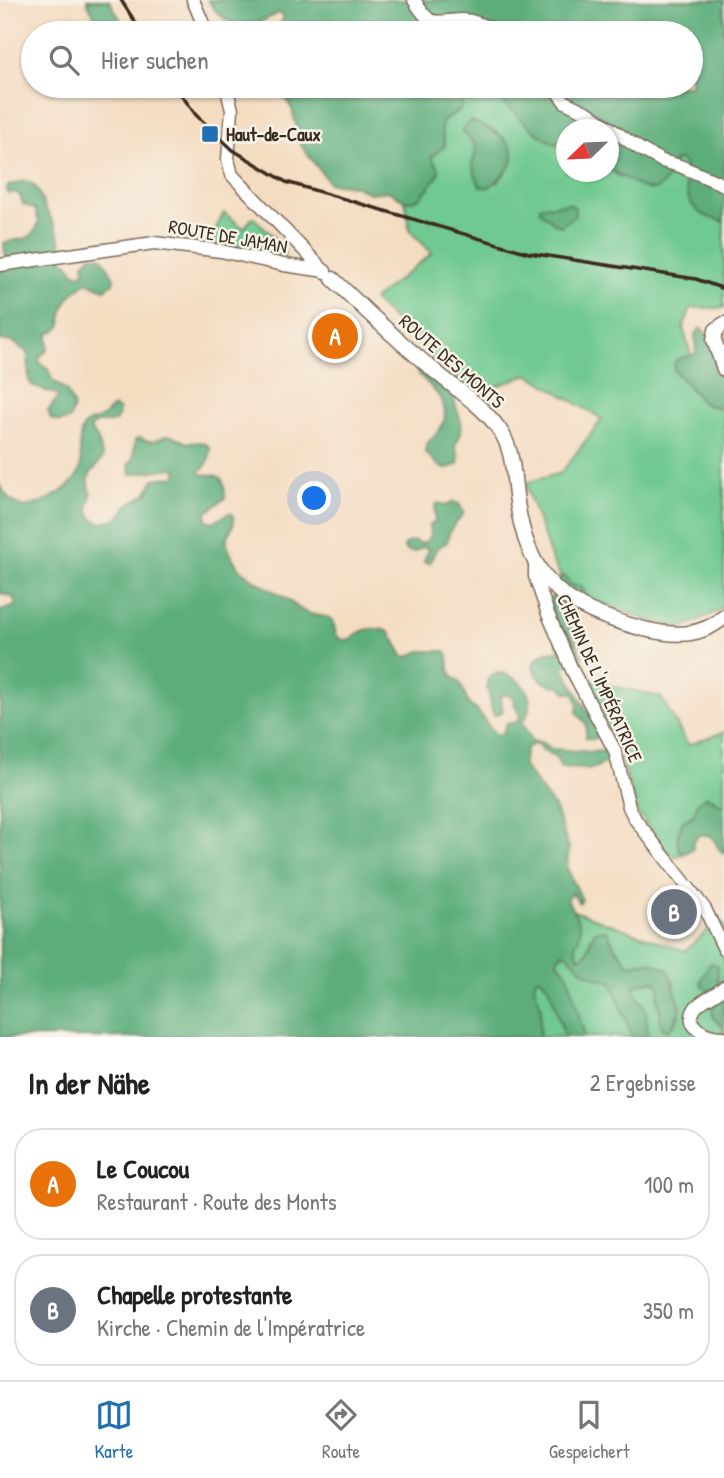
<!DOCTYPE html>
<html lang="de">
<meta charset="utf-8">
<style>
:root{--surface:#fff;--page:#f2f2f2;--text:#222;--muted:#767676;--line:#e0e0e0;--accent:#1f6fb2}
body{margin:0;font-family:"Patrick Hand",sans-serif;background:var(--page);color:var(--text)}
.compass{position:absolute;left:556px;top:119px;width:63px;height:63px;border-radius:50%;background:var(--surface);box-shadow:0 2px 5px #0004;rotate:247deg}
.you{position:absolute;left:315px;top:499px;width:24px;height:24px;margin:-18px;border:5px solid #fff;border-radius:50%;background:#1a73e8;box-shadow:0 0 0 10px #1a73e833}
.badge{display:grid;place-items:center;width:46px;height:46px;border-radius:50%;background:var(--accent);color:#fff;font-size:23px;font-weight:700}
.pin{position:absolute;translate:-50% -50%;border:4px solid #fff;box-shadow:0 2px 7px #0006}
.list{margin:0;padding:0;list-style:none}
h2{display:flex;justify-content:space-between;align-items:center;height:91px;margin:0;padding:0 28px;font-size:30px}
h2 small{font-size:23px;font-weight:400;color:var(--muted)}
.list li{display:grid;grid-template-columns:46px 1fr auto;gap:21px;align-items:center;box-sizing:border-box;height:112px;margin:0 14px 14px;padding:0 14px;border:2px solid var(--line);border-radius:28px}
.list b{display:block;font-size:26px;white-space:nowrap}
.list p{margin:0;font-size:23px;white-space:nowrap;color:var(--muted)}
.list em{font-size:23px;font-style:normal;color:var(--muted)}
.icon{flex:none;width:38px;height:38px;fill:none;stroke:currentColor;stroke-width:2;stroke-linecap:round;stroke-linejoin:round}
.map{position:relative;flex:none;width:724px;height:1037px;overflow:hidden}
.search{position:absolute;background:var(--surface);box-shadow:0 2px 5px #0004;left:21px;right:21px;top:21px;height:77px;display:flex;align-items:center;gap:18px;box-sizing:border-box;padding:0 24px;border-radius:38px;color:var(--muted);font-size:26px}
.sheet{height:343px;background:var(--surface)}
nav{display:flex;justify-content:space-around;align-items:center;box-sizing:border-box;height:98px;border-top:2px solid var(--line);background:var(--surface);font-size:19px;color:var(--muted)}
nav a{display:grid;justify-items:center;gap:4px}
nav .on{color:var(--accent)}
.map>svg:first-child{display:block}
.green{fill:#70c990;stroke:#567a57;stroke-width:2;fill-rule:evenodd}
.forest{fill:#5cad7a;stroke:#4c6c4c;stroke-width:2}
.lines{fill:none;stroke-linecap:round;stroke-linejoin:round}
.minor-casing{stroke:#7c6857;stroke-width:15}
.tertiary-casing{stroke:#7c6857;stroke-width:17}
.minor{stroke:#fff;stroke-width:12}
.tertiary{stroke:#fff;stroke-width:14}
.rail{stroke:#3b2a1e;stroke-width:3.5}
.poi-dot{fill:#1f6fb2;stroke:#f7f3e8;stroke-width:2.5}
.labels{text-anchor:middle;stroke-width:5;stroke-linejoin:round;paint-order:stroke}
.poi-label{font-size:19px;font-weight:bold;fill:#3b2a1e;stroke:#f7f3e8;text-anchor:start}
.street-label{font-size:19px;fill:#3b2a1e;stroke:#f7f3e8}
</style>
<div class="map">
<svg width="724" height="1037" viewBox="0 0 724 1037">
<rect width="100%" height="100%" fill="#f7f3e8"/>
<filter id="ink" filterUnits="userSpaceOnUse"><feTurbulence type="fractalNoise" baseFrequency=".0143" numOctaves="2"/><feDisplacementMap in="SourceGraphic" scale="14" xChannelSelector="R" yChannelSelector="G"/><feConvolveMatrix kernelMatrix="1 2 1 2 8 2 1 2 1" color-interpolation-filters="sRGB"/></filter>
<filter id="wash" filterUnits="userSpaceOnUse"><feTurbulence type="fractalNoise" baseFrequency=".00686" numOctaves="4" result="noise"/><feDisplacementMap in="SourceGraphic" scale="28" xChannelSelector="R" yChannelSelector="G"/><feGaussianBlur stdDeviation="1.57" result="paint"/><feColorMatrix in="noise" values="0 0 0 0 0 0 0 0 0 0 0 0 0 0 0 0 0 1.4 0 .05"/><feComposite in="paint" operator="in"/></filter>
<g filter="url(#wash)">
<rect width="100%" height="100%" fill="#f4dcc1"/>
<path class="green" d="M469,86H484C511,105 532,139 566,147V172H608L609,169L619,177L669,178L674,161L681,160L684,163C685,195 688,216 724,221V308H691L683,328L691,355L676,360L674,370L704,404L717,406L724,414V598L721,610L681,628L642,618L586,597C584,587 578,587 571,585L564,576L561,577L552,560L525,483L561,473L602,419L528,374L474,395L373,300L432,253L410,231L405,200C422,203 428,187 438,176L431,157L445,146L441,128L443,121C463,110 458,103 469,86ZM471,122L495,131L506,140L504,174L498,182L480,186L474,172L476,151Z
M224,213L244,228L253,217L283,246L285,257L208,243Z
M584,679L661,697L688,745L724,732V804H719L713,798C701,806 694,816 682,822C679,835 673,843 683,854L672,857L637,812L619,750Z
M574,911L685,951L709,929L712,917L724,924V989L718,983L717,977L709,965L701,980V985L720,998L712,1009L713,1016L723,1026V1037H648L643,1004L635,993L634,986L647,980L658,983L660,988C656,998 657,1001 660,1011C662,1021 659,1023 668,1031C690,1013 674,1000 673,979L643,962L631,965C621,959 614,946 610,936L591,938L587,952L583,956L578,957L575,944C584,933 579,924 574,911Z
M563,953L568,954C582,974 590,975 612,982L632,1037H585L564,969L557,961L559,956Z
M539,977L549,987L565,1037H539L541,1007L534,986L535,980Z"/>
<path class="forest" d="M87,0H109L120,19V26L129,33H88C102,16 91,16 87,0Z
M208,0H724V221C688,216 685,195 684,163L681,160L674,161C660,211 638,184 609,169L608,130H566V147C532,139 511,105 484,86H691V33H271L278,30L284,17L280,13C273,14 267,20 260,22C234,29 221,21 208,0Z
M283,86H470L465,92L460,110L443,121L441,128L445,146L431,157L439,169L438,176L420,198L412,201L405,200L388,191L370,193L356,186L329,183L301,145L292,109L282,92Z
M471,121C490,129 528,145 507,170C500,178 497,183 487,188L480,186L472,165L476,151L474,143L463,132L464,127Z
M23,181C41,184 39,198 46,210C55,225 64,240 61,258L69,264L75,274L84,273V264L91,255L102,257L114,278L113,283L105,289L87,282C77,289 68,296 64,308C57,326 69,325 48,334V349L39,358L40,363L49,370L52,380L66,390L74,407L69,420L59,422L51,419L48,411L58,397L57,394C16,383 34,384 27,352L13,342L0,340V272L7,268L11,260L5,254L4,243C22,236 31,245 39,222L35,209L23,204L19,194L15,192L9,194L7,191L8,186Z
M569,203L575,208V215L561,226L554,223L540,211V207C550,203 559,207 569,203Z
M701,328L705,332L724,375V405L714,407L704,404L674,370C673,356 686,359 696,353L695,335Z
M418,367C431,371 441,386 454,392C453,416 471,421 455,445L459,458L458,464L446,469L440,467L425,452C425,441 435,438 440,429C456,405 430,387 417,372Z
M114,407L119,410L118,417L114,422L98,423L90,428L98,440L103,458L90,474L88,479L91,495L88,509L93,520L102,523L119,518L128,505L147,493L154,479L177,476V469L172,468L131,474L129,464L133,460L135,440L140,438C153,444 156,440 168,435C175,436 179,440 185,442C196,445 198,438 210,447C210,457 209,465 200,471V474C218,476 225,472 225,498L207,512L206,520L214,522L229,513L233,514L234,522L226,541C236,577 256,580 284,597C292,602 298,610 307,613C316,617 324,614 333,620L336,635L342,640L352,639C362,626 376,627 390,632L403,656L408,657L421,651H445L448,655L449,669L452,676L460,683L469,705L477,710L493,732L498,735L503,733L506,724L517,722L520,717L512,697L505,694L500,697L503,710L500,714L494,715C491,709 491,705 490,699C490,694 486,689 487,683C490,660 536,681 529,709C528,715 524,719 522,723L532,741L543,743L552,749L593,752L608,750L612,758L610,761L592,769L567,768L561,767L555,756L545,752L536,743L526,748L523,765L554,807L569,848L567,868L582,900L579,903L572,893L567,899C574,914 587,929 575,944L578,957L583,956L587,952L594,932L602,930L607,931L614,946L630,965L650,962L668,969L681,1008L672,1028L664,1030C659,1023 661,1020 660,1012C659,1000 655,1001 660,988L654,980L635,985L634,989L646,1012L648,1037H632L612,982C589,975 584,975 568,954L563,953L559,956L557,961L568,975L585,1037H565L549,987L539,977L535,980L534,986L541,1007L539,1037H0V611L13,607L16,603L13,597L0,593V486L9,499L23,507C43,505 81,486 81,462C80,452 77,432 86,424C90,420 96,422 101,418C106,415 108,410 114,407Z
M453,502L459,504L464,513L450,530L447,542L436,549L430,563L424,562L428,550L426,548L422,547L414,552L406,551L404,547L406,543L414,541L421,544L427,541L431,533L429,525L435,521V505L439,503L446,506Z
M564,576L571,585L582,586L586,599L583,602L563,601L562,604L582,657V661L565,666V671L597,728V737L595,739L586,738V724L577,713L578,704L574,693L566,692L560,685C548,688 536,678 533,666C537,655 548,649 560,652L549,599L554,596L559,578Z
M707,796L719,804H724V854C712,846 719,833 699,835L693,842V849L683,854C673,843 679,835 682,822L693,816L698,802Z
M711,963L717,965L718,983L724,989V1037L723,1026L714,1019L712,1009L720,998C698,988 697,982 711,963Z"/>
</g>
<g filter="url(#ink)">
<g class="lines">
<g class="minor-casing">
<path id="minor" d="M193,0L207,33
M414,0C432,29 432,21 461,20C474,20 487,26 498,33
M226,86L232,110L228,159L232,175L325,272
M553,86L565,102L588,113L640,149L662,161L680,166L724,185
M0,265L154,243L221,251L284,265L325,271
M535,562V576L548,614L573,672L615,751L629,807L635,819L705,909L724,949
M724,987C716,995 703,999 696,1007C681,1028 709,1037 724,1037"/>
</g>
<g class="tertiary-casing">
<path id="tertiary" d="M333,279C366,311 400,343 436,372C457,390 483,406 499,429C513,448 513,473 516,495C527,582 564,608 644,629C673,636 700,638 724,617
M724,324L716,330L714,340L724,369"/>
</g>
<use href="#minor" class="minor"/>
<use href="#tertiary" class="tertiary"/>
<path class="rail" d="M121,0L142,33
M175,86L196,115L233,150L286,182L529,253L696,279L724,289"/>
</g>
</g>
<rect class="poi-dot" x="201" y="125" width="18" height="18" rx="3.5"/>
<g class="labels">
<g class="poi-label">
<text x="226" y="141">Haut-de-Caux</text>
</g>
<g class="street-label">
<text transform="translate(228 236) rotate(10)" y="7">ROUTE DE JAMAN</text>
<text transform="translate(452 361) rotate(41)" y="7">ROUTE DES MONTS</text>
<text transform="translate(600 678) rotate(66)" y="7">CHEMIN DE L'IMPÉRATRICE</text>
</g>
</g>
</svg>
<svg class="compass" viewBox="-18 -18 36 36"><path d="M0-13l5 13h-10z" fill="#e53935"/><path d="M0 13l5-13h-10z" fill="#767676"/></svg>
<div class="you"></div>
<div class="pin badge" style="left:335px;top:336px;background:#e8710a">A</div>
<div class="pin badge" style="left:674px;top:912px;background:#6b7280">B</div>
<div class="search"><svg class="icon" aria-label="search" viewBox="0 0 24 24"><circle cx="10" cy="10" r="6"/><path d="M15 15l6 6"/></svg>Hier suchen</div>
</div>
<section class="sheet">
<h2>In der Nähe<small>2 Ergebnisse</small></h2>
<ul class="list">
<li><span class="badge" style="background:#e8710a">A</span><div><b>Le Coucou</b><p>Restaurant · Route des Monts</p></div><em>100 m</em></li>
<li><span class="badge" style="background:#6b7280">B</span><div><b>Chapelle protestante</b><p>Kirche · Chemin de l'Impératrice</p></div><em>350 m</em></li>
</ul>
</section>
<nav>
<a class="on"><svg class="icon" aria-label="map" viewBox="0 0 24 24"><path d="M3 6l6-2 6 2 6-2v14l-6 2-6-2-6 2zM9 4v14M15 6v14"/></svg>Karte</a>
<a><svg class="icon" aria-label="directions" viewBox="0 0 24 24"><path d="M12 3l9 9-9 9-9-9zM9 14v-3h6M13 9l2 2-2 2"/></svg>Route</a>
<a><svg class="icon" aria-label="saved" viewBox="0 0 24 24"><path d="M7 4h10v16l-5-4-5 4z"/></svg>Gespeichert</a>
</nav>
